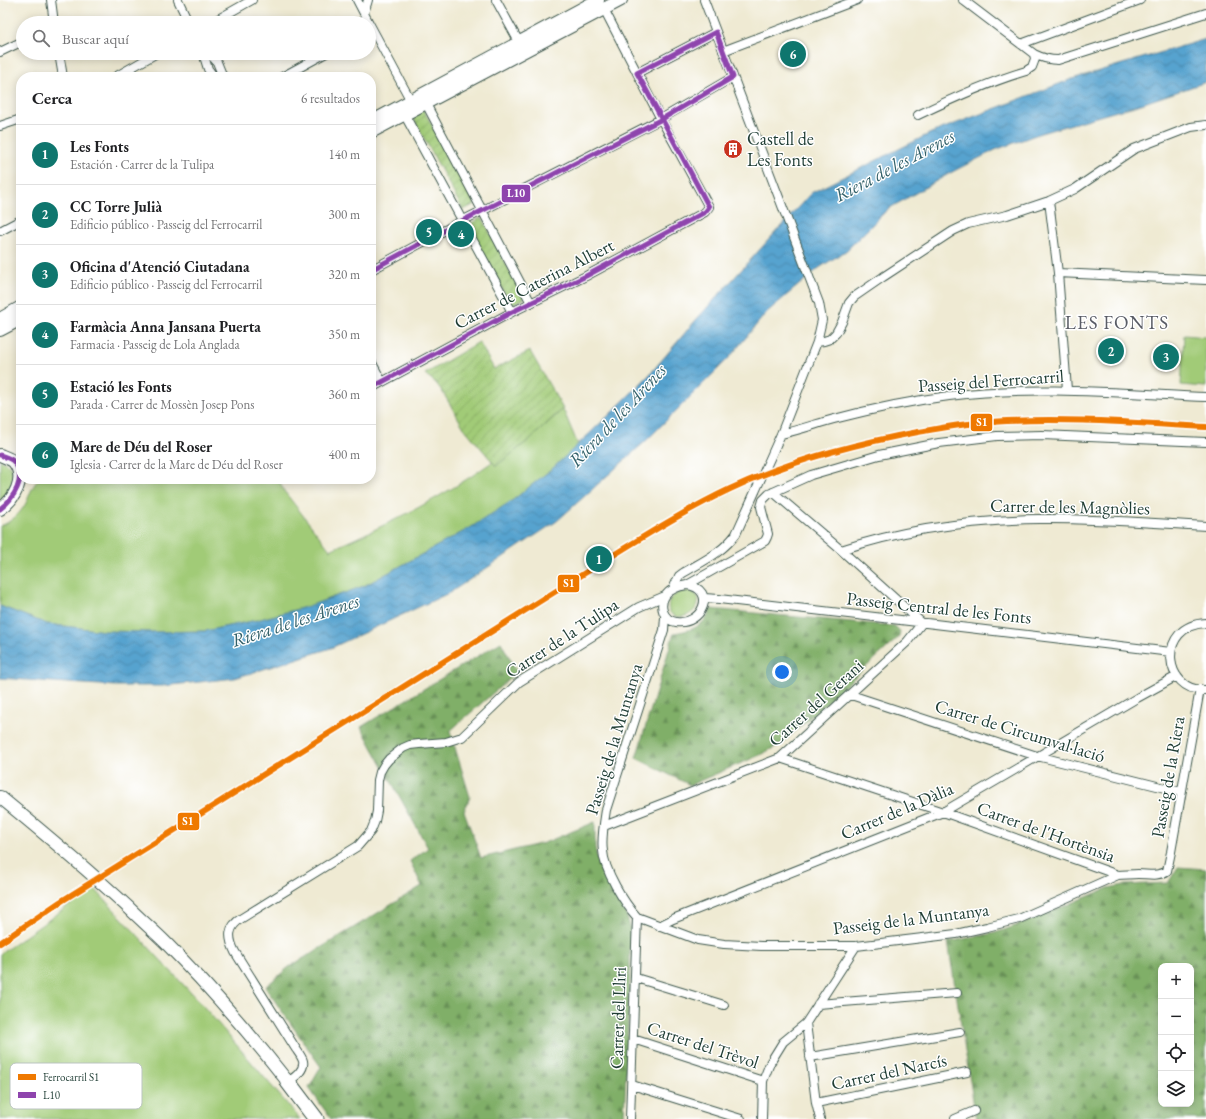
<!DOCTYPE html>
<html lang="es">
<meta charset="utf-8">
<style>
:root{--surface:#fff;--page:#f6f6f6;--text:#202124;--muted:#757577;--line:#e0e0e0;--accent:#0f766e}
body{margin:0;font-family:"EB Garamond",serif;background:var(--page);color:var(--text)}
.controls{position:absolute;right:12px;bottom:12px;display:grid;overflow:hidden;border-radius:8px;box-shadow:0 2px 10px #0003}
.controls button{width:36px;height:36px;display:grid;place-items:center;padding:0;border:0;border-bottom:1px solid var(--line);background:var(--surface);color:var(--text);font:20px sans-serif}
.you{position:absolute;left:782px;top:672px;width:14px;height:14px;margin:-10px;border:3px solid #fff;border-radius:50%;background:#1a73e8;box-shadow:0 0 0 6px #1a73e833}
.badge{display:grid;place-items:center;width:26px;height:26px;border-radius:50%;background:var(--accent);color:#fff;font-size:13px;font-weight:700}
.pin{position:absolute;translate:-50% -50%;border:2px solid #fff;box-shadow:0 1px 4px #0006}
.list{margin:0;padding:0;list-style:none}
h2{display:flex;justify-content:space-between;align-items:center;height:52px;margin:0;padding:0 16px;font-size:17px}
h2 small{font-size:13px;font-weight:400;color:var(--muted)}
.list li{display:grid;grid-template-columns:26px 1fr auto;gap:12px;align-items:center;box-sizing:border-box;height:60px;padding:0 16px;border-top:1px solid var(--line)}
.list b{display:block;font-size:15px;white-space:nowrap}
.list p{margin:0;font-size:13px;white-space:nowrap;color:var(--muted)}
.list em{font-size:13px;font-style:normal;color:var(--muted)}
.icon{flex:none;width:22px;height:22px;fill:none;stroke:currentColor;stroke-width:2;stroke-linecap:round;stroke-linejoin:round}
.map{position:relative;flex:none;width:1206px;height:1119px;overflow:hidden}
.search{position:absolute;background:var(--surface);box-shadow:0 2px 10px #0003;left:16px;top:16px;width:360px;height:44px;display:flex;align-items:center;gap:10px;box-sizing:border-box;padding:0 14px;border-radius:22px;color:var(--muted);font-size:15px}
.panel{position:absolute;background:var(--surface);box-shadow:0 2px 10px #0003;left:16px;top:72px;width:360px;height:412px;border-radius:16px}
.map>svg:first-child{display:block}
.green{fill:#a1cb77;stroke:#608456}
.forest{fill:url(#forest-firs);stroke:#50764e;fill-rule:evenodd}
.garden{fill:url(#garden-furrows);stroke:#608456}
.water{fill:url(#water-waves);stroke:#3b7082}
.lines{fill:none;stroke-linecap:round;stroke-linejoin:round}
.minor-casing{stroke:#3e574c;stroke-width:10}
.secondary-casing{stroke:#3e574c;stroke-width:14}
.motorway-casing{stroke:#3e574c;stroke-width:17}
.minor{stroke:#fff;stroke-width:8}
.secondary{stroke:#fff;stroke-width:12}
.motorway{stroke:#fff;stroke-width:15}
.bus-1-casing{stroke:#fff;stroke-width:8}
.bus-1{stroke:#8e44ad;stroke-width:5}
.rail-1-casing{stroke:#fff;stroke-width:9}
.rail-1{stroke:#ef7900;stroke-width:6}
.labels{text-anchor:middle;stroke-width:3;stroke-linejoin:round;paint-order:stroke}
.poi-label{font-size:18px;fill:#1f3d34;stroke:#fff;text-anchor:start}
.street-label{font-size:18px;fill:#1f3d34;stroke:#fff}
.water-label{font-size:19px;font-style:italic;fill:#33616a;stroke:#fff}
.neighbourhood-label{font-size:19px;letter-spacing:1px;fill:#5a5d66;stroke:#fff}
.key{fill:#fff;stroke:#bcc5c2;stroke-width:1}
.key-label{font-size:11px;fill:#1f3d34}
.line-badge{stroke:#fff;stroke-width:1.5}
.badge-label{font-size:11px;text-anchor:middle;font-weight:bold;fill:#fff}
</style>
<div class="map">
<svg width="1206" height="1119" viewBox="0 0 1206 1119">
<defs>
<pattern id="forest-firs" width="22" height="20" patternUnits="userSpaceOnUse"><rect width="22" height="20" fill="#80af68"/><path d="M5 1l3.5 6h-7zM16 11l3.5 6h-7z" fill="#689056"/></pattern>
<pattern id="garden-furrows" width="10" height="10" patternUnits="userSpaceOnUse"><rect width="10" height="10" fill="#a1cb77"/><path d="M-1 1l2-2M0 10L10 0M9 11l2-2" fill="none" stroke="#83a662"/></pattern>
<pattern id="water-waves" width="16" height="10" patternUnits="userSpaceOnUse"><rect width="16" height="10" fill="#57a3cf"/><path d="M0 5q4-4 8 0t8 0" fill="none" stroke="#4786a9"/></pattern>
</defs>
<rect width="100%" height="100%" fill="#fff"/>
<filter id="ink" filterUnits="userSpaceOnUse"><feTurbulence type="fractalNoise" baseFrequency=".025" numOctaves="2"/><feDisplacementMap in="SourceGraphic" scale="8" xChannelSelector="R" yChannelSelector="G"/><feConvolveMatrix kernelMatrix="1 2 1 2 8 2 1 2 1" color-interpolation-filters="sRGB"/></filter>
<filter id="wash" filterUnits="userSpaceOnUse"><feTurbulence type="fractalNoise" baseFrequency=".012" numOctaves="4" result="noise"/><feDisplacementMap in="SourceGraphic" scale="16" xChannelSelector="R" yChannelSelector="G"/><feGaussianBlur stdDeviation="0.9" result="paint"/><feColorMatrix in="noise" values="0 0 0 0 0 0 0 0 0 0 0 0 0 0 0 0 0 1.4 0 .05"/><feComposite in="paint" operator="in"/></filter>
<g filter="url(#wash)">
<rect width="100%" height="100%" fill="#efead3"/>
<path class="green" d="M1184,335L1206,337V387L1181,385Z
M563,409L578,445L553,468L513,500L470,528L364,586L306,607L257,620L205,631L151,632L105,631L47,624L0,606V526C10,523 21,513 26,503C30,495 32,484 40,479H278L284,491L330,550C388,524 441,499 492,462L496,466L529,440Z
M0,460C3,462 6,463 9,465C21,476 9,494 0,501Z
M687,591C711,594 693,622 675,616C666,613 667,601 673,596C677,593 682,591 687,591Z
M94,888L204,1007L300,1119H0V954Z"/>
<path class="forest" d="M711,609L895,626L900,631L899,637L781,744L760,755L690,785L636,758L674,633C692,630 704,627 711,609Z
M501,642L517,672L450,731L470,797L464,811L481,858L544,843L595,822V848L598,861L604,875L618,897L626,914L630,927V971L624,1119H331L309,1088L321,1067L265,987L289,967L422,886L410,861L428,848L361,727Z
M1178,867L1206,869V1119H976L948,942L995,933L1024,923L1108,888L1125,885L1168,883ZM1161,966H1191V1104H1161Z"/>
<path class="garden" d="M423,109L475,204L463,210L412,116Z
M480,218L483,219L524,299L511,305L468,225Z
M479,342L494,369L530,351L563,409L529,440L496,466L464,428L442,391L436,383L425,374Z"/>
<path class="water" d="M1206,39V82L1141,104L1041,133L995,150L952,172L888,209L847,250L819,268L767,312L729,358L647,440L557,521L451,592L331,648L235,678L163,686H117L67,683L0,678V606L47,624L105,631L151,632L205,631L257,620L306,607L364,586L470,528L513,500L553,468L608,416L650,374L695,321L811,193L931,133L1072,79Z"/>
</g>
<g filter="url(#ink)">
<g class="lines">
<g class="minor-casing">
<path id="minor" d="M51,0L54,23
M178,0L189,23
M357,0L369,23
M496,0L519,42
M364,13L368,0
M211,23L252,0
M369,23L411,101
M1021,44L1140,0
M723,51L857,0
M0,52L23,41
M59,53L63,77
M203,53L208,69L214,77
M209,53L217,62L223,77
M1034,54C1042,58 1049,60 1058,60L1206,13
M637,73L716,32
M115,77L157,53
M282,77L326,53
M424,100L531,303
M402,110L512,312
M918,115C953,98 989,82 1026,71L1032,67L1035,59L1034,54L963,0
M0,126L21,119
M1049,201L1058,273L1067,390
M0,231L21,220
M371,270L462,221L661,119L733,77
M1058,273L1206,280
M817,342L824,341L830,339L836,333L842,322L849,303L854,297L883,277L953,231L968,224L1007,215L1049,201L1075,189L1134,149L1191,127L1206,125
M371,361L382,382
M371,388L512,312L586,276L705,212L709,207L661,119L604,9
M781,434C799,430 816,424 834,419C872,409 910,401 949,396C1035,385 1120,393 1206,397
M841,550C903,529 974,520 1039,519C1094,518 1150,523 1206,526
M687,585L765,541L767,537L768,534L761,507L763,500L769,494L811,475L879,455L939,443L997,436L1042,435L1206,442
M687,585C718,589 702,626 676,622C663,620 659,606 665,596C670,589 680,586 687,585Z
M673,589L679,576L683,573C703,561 722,553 736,534L781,434L817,342L822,320L819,303L704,0
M704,598L719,599C870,617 1020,633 1171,652
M665,617L664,630L606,810C604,823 601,839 603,851C604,870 624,903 637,917L698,940L724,944L761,946H856L956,934L987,927L1019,919L1118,875
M1206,623C1156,625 1163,693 1206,690
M851,695L1037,756L1181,792
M780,758L943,812L1118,875C1124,875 1131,874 1138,874C1148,874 1158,877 1167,871L1171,852L1200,689
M604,826L780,758L907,642L922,623L841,550L773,492
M659,926L673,919L943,812L1137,698L1177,676
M636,978L724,1005
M818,1004L957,993
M806,1023L816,1103L820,1119
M633,1039L763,1081
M810,1057L960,1032
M288,1082C295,1077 305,1070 303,1061C302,1057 298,1052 296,1049L235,952C228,938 227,927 242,918L358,846L371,831L375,821L377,811L378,780L380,772L384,765L389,759L403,748L410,745L419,744L446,742L462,737L519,682L639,607L665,596
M632,1085L741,1119
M816,1103L967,1072
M630,1119L637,917
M762,1119L763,1081L770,1063L783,1042L806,1023L856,946
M955,1119L974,1111"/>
</g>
<g class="secondary-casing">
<path id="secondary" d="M371,122L598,0
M371,132L621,0
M0,319L21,307
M0,330L21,319
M0,455C5,457 11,459 14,462C27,478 14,500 0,509
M0,797C44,833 87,869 129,908C141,920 154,931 166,943C210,987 250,1034 288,1082"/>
</g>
<g class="motorway-casing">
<path id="motorway" d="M288,1082L316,1119"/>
</g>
<use href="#minor" class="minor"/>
<use href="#secondary" class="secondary"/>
<use href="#motorway" class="motorway"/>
<g class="bus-1-casing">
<path id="bus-1" d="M716,32L733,77L662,119L637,73Z
M371,270L462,221L662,119
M371,388L512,312L586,276L705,212L709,207L662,119
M0,455C5,457 11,458 14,462C28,478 13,499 0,509"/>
</g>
<use href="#bus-1" class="bus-1"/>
<g class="rail-1-casing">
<path id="rail-1" d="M0,943L60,902L620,551C656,529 692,507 730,489C789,461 853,444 918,432C942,428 966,423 991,422C1062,417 1135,423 1206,427"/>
</g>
<use href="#rail-1" class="rail-1"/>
</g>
</g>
<defs>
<g id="building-disc" transform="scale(1)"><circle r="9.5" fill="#c8321e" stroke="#fff"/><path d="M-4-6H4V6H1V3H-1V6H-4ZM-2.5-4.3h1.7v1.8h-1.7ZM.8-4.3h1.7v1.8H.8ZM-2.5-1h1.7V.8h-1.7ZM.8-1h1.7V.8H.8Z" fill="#fff"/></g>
</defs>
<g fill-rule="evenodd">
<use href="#building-disc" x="733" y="149"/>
</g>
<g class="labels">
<g class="poi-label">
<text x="747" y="145">Castell de<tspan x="747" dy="21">Les Fonts</tspan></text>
</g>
<g class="street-label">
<text transform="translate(534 284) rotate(-27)" y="6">Carrer de Caterina Albert</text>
<text transform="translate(991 381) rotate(-4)" y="6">Passeig del Ferrocarril</text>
<text transform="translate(1070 507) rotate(1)" y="6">Carrer de les Magnòlies</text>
<text transform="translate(939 608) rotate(6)" y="6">Passeig Central de les Fonts</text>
<text transform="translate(562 638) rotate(-33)" y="6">Carrer de la Tulipa</text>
<text transform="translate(816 703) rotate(-42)" y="6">Carrer del Gerani</text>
<text transform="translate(1020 731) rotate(17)" y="6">Carrer de Circumval·lació</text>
<text transform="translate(614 739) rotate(-73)" y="6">Passeig de la Muntanya</text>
<text transform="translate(1168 777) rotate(-80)" y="6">Passeig de la Riera</text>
<text transform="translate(897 811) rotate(-23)" y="6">Carrer de la Dàlia</text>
<text transform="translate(1046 832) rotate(20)" y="6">Carrer de l'Hortènsia</text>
<text transform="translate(911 919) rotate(-7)" y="6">Passeig de la Muntanya</text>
<text transform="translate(618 1018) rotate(-88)" y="6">Carrer del Lliri</text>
<text transform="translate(703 1045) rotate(18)" y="6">Carrer del Trèvol</text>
<text transform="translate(889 1072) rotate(-12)" y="6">Carrer del Narcís</text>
</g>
<g class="water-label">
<text transform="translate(894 165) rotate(-28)" y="7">Riera de les Arenes</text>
<text transform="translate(617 415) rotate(-47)" y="7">Riera de les Arenes</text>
<text transform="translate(295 620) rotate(-18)" y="7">Riera de les Arenes</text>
</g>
<g class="neighbourhood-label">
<text x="1117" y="329">LES FONTS</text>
</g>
</g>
<rect x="10" y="1063" width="132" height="46" rx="6" class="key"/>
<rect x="18" y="1074" width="18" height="6" fill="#ef7900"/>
<rect x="18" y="1092" width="18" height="6" fill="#8e44ad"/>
<g class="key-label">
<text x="43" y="1081">Ferrocarril S1</text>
<text x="43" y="1099">L10</text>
</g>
<g class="line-badge">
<rect x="501" y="184" width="30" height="19" rx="4" fill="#8e44ad"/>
<rect x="970" y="413" width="23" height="19" rx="4" fill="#ef7900"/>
<rect x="557" y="574" width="23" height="19" rx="4" fill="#ef7900"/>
<rect x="177" y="812" width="23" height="19" rx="4" fill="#ef7900"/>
</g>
<g class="badge-label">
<text x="516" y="197">L10</text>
<text x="982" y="426">S1</text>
<text x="569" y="587">S1</text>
<text x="188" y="825">S1</text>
</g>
</svg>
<div class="controls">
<button>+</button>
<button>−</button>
<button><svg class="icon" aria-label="locate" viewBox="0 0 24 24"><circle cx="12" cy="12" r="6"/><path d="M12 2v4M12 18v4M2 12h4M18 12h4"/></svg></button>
<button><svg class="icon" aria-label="layers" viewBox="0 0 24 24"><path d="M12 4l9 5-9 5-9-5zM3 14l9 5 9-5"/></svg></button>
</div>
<div class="you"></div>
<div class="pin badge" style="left:599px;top:559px">1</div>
<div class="pin badge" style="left:1111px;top:351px">2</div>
<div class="pin badge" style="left:1166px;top:357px">3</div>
<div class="pin badge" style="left:461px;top:234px">4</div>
<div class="pin badge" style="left:429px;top:232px">5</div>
<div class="pin badge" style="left:793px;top:54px">6</div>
<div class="search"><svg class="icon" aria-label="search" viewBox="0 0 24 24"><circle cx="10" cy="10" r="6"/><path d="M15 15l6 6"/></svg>Buscar aquí</div>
<section class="panel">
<h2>Cerca<small>6 resultados</small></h2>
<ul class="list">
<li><span class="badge">1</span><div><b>Les Fonts</b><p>Estación · Carrer de la Tulipa</p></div><em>140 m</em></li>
<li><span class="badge">2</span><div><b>CC Torre Julià</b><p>Edificio público · Passeig del Ferrocarril</p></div><em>300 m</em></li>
<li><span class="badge">3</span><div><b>Oficina d'Atenció Ciutadana</b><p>Edificio público · Passeig del Ferrocarril</p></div><em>320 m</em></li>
<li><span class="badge">4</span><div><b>Farmàcia Anna Jansana Puerta</b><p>Farmacia · Passeig de Lola Anglada</p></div><em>350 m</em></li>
<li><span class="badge">5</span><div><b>Estació les Fonts</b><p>Parada · Carrer de Mossèn Josep Pons</p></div><em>360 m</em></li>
<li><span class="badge">6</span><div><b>Mare de Déu del Roser</b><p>Iglesia · Carrer de la Mare de Déu del Roser</p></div><em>400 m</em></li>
</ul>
</section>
</div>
